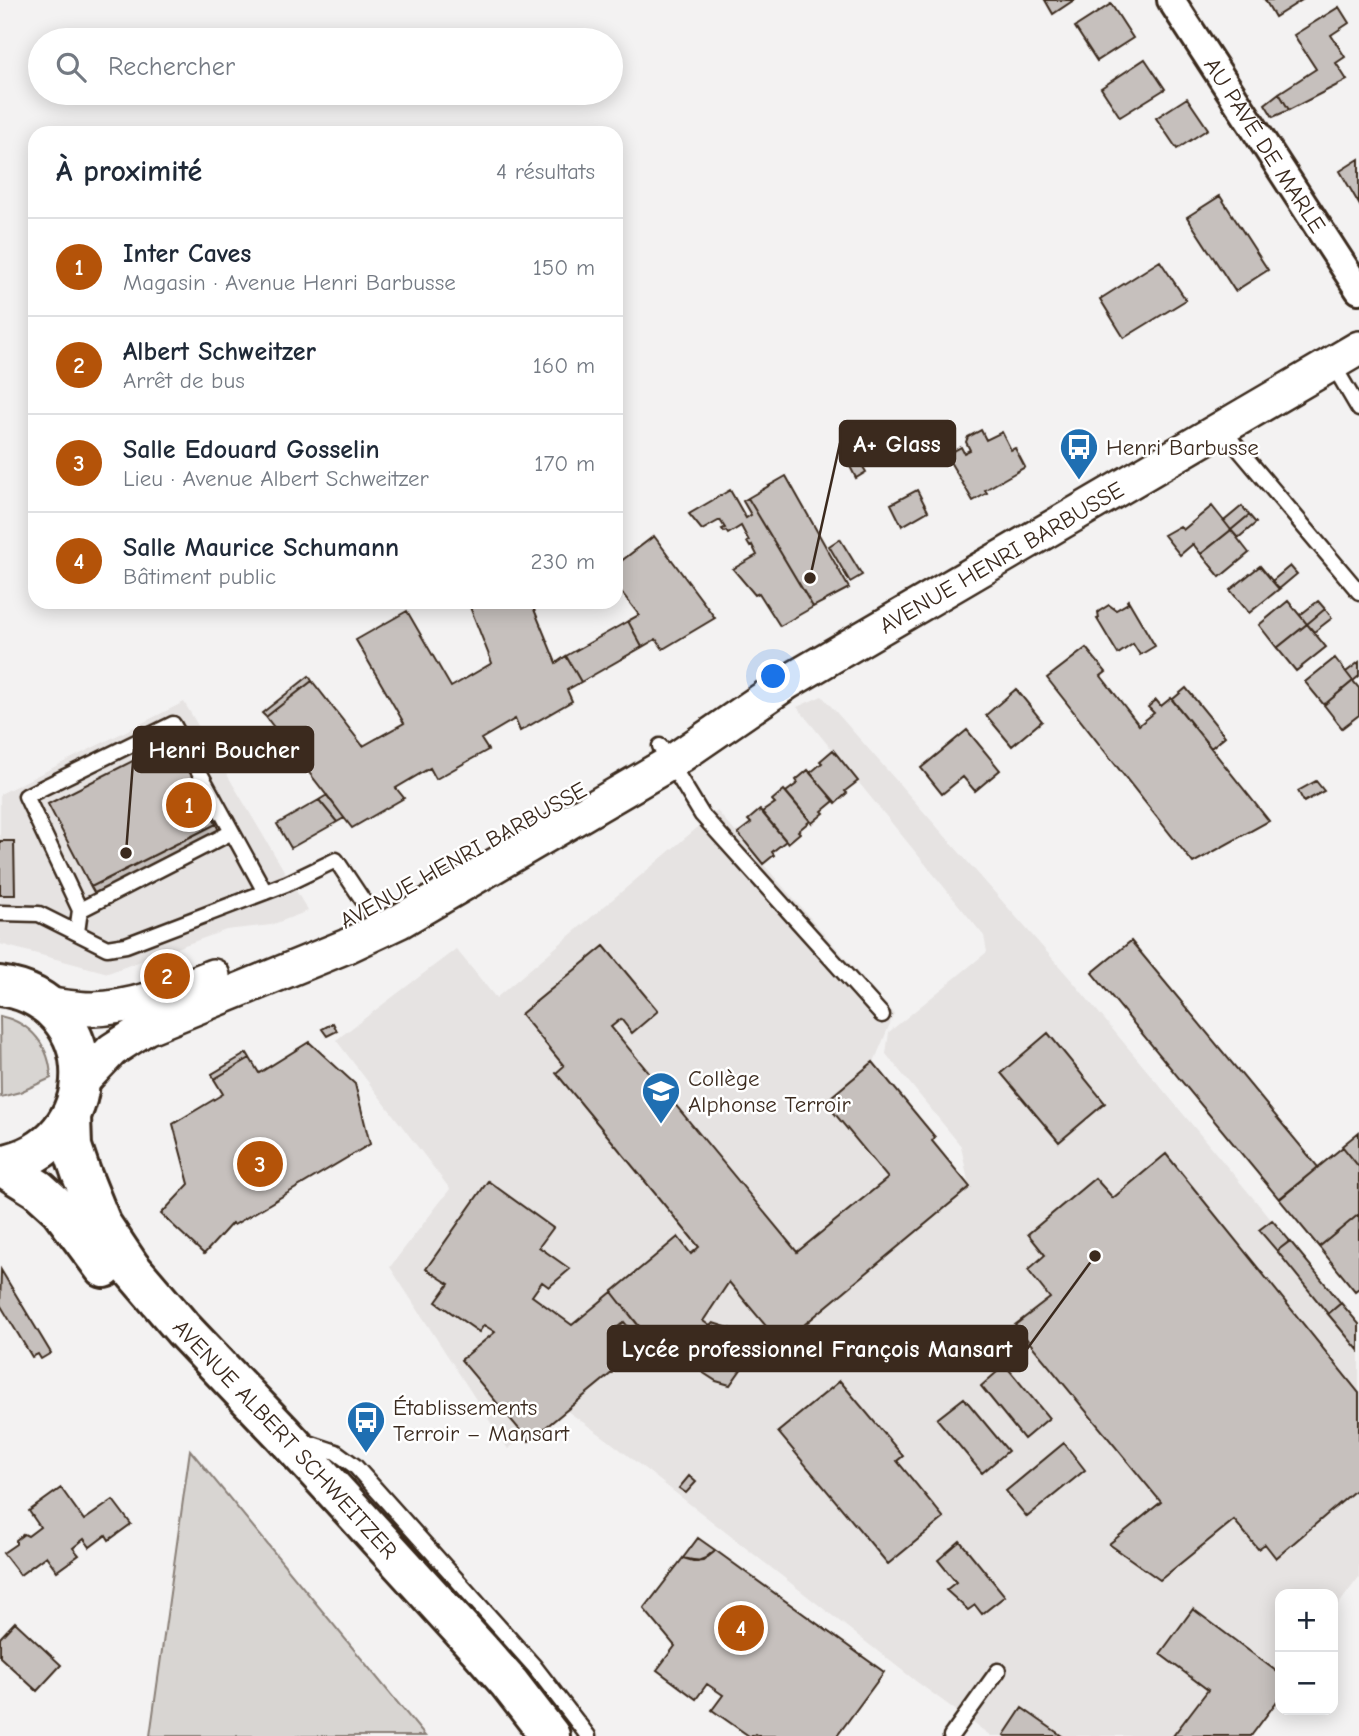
<!DOCTYPE html>
<html lang="fr">
<meta charset="utf-8">
<style>
:root{--surface:#fff;--page:#f2f2f3;--text:#1f2937;--muted:#747a83;--line:#e0e1e3;--accent:#b45309}
body{margin:0;font-family:"Comic Neue",sans-serif;background:var(--page);color:var(--text)}
.controls{position:absolute;right:21px;bottom:21px;display:grid;overflow:hidden;border-radius:14px;box-shadow:0 4px 18px #0003}
.controls button{width:63px;height:63px;display:grid;place-items:center;padding:0;border:0;border-bottom:2px solid var(--line);background:var(--surface);color:var(--text);font:35px sans-serif}
.you{position:absolute;left:774px;top:677px;width:24px;height:24px;margin:-18px;border:5px solid #fff;border-radius:50%;background:#1a73e8;box-shadow:0 0 0 10px #1a73e833}
.badge{display:grid;place-items:center;width:46px;height:46px;border-radius:50%;background:var(--accent);color:#fff;font-size:23px;font-weight:700}
.pin{position:absolute;translate:-50% -50%;border:4px solid #fff;box-shadow:0 2px 7px #0006}
.list{margin:0;padding:0;list-style:none}
h2{display:flex;justify-content:space-between;align-items:center;height:91px;margin:0;padding:0 28px;font-size:30px}
h2 small{font-size:23px;font-weight:400;color:var(--muted)}
.list li{display:grid;grid-template-columns:46px 1fr auto;gap:21px;align-items:center;box-sizing:border-box;height:98px;padding:0 28px;border-top:2px solid var(--line)}
.list b{display:block;font-size:26px;white-space:nowrap}
.list p{margin:0;font-size:23px;white-space:nowrap;color:var(--muted)}
.list em{font-size:23px;font-style:normal;color:var(--muted)}
.icon{flex:none;width:38px;height:38px;fill:none;stroke:currentColor;stroke-width:2;stroke-linecap:round;stroke-linejoin:round}
.map{position:relative;flex:none;width:1359px;height:1736px;overflow:hidden}
.search{position:absolute;background:var(--surface);box-shadow:0 4px 18px #0003;left:28px;top:28px;width:595px;height:77px;display:flex;align-items:center;gap:18px;box-sizing:border-box;padding:0 24px;border-radius:38px;color:var(--muted);font-size:26px}
.panel{position:absolute;background:var(--surface);box-shadow:0 4px 18px #0003;left:28px;top:126px;width:595px;height:483px;border-radius:21px}
.map>svg:first-child{display:block}
.built{fill:#e6e3e2}
.green{fill:#d8d5d2;stroke:#8a8078;stroke-width:2}
.building{fill:#c6c0bd;stroke:#3b2a1e;stroke-width:2}
.lines{fill:none;stroke-linecap:round;stroke-linejoin:round}
.service-casing{stroke:#3b2a1e;stroke-width:19}
.minor-casing{stroke:#3b2a1e;stroke-width:32}
.tertiary-casing{stroke:#3b2a1e;stroke-width:38}
.secondary-casing{stroke:#3b2a1e;stroke-width:44}
.service{stroke:#fff;stroke-width:14}
.minor{stroke:#fff;stroke-width:26}
.tertiary{stroke:#fff;stroke-width:33}
.secondary{stroke:#fff;stroke-width:38}
.labels{text-anchor:middle;stroke-width:5;stroke-linejoin:round;paint-order:stroke}
.street-label{font-size:23px;fill:#3b2a1e;stroke:#fff}
.poi-label{font-size:23px;fill:#3b2a1e;stroke:#fff;text-anchor:start}
.leader{fill:none;stroke:#3b2a1e;stroke-width:2.5}
.callout-dot{fill:#3b2a1e;stroke:#fff;stroke-width:2.5}
.callout{fill:#3b2a1e;stroke:#3b2a1e;stroke-width:2.5}
.callout-label{font-size:24px;text-anchor:middle;font-weight:bold;fill:#fff}
</style>
<div class="map">
<svg width="1359" height="1736" viewBox="0 0 1359 1736">
<rect width="100%" height="100%" fill="#f3f2f2"/>
<filter id="ink" filterUnits="userSpaceOnUse"><feTurbulence type="fractalNoise" baseFrequency=".0143" numOctaves="2"/><feDisplacementMap in="SourceGraphic" scale="14" xChannelSelector="R" yChannelSelector="G"/><feConvolveMatrix kernelMatrix="1 2 1 2 8 2 1 2 1" color-interpolation-filters="sRGB"/></filter>
<g filter="url(#ink)">
<path class="built" d="M822,696L1074,983L1359,1325V1577L1333,1612V1594H1280V1683L1241,1736H991L917,1682L608,1440L563,1408L508,1449L390,1267L450,1189L336,1040L456,949L496,998L717,811L894,1014L874,1062L969,1186L961,1146L886,1054L889,1032L987,952L984,936L797,707Z
M184,702L308,911L271,925L226,930L108,973L0,944V794Z"/>
<path class="green" d="M0,1016C32,1023 50,1047 51,1078L20,1092L1,1097Z
M190,1450L425,1736H150Z"/>
<path class="building" d="M1045,0H1074L1053,14Z
M1265,0H1302L1275,17Z
M1111,4L1133,38L1097,61L1075,27Z
M1339,7L1349,23L1331,35L1345,57L1336,63L1347,80L1289,110L1279,93L1316,69L1294,35Z
M1145,59L1165,89L1120,117L1101,88Z
M1279,93L1289,110L1273,117L1265,104Z
M1187,98L1208,129L1177,149L1156,118Z
M1359,159V204L1340,171Z
M1220,196L1268,270L1235,291L1187,217Z
M1160,261L1186,300L1124,338L1100,299Z
M981,430L986,440L1002,432L1011,450L1015,448L1025,467L985,490L987,493L973,501L946,455L961,447L964,453L970,450L966,442L968,437Z
M853,450L866,472L856,478L844,455Z
M786,476L849,588L813,607L748,498Z
M730,490L746,518L751,515L743,501L748,498L813,607L780,626L759,593L755,595L733,569L757,555L752,545L750,547L747,542L749,541L741,526L728,534L726,531L724,532L722,529L725,528L720,520L702,530L689,514Z
M917,490L928,511L902,526L891,504Z
M1212,506L1231,530L1201,554L1193,544L1180,555L1164,535L1180,526L1183,530Z
M1242,506L1249,515L1231,530L1224,521Z
M1249,515L1256,523L1238,538L1231,530Z
M1231,530L1249,553L1220,577L1201,554Z
M654,536L715,618L663,649L656,639L642,647L628,621L639,615L616,585V565Z
M840,539L862,575L850,582L829,546Z
M1260,566L1279,589L1249,613L1230,590Z
M1290,566L1297,574L1279,589L1272,581Z
M1128,600L1155,646L1140,655L1133,644L1118,654L1097,619L1099,618L1098,612L1109,605L1116,610L1128,603L1127,601Z
M1288,601L1307,624L1277,648L1259,625Z
M1318,601L1325,609L1307,624L1300,615Z
M468,602H531L556,663L566,656L581,682L567,690L572,701L520,731L515,719L481,739L488,750L436,779L430,768L396,788L404,798L352,828L266,717L312,681L363,746L404,723L356,640L407,611L451,687L492,663Z
M1325,609L1332,618L1314,632L1307,624Z
M628,621L642,647L581,682L566,656Z
M1307,624L1326,647L1296,671L1277,648Z
M1086,648L1106,672L1101,676L1139,725L1154,713L1148,707L1156,700L1161,706L1171,698L1269,821L1193,863L1047,678Z
M1335,658L1353,681L1324,705L1305,682Z
M1359,662V676L1353,681L1346,672Z
M309,676L312,681L266,717L262,713Z
M1353,681L1359,688V715L1342,728L1324,705Z
M1186,688L1225,736L1211,748L1172,700Z
M1016,689L1042,721L1012,746L986,715Z
M967,730L1000,770L975,791L963,777L942,794L921,768Z
M174,740L216,824L91,887L48,804Z
M833,750L858,781L845,791L847,793L836,803L810,773L822,763L820,761Z
M808,770L834,801L822,811L824,813L812,823L786,792L798,783L796,780Z
M1316,781L1324,791L1304,802L1298,791Z
M784,790L810,821L798,831L800,833L788,843L762,812L775,803L772,800Z
M327,795L344,818L337,822L319,800Z
M319,800L337,822L291,848L277,824Z
M760,810L786,841L772,852L774,855L763,864L738,833L751,823L748,820Z
M216,824L219,831L95,894L91,887Z
M0,841H14L15,895H0Z
M1131,941L1318,1167L1280,1199H1279L1092,973Z
M604,946L658,1011L632,1033L621,1019L611,1027L797,1252L888,1178L825,1102L873,1062L935,1137L932,1141L970,1187L781,1344L729,1282L703,1321L710,1326L713,1323L732,1329L745,1340L754,1351L730,1385L716,1381L702,1372L689,1356L692,1352L685,1348L672,1367L612,1292L678,1237L691,1254L699,1247L556,1073L564,1066L521,1014Z
M333,1023L337,1031L327,1036L322,1029Z
M1048,1033L1105,1103L1059,1142L1001,1073Z
M309,1042L355,1084L370,1144L234,1225L232,1223L204,1254L161,1214L189,1184L173,1124L223,1094L214,1079L250,1058L259,1073Z
M247,1053L250,1058L214,1079L212,1074Z
M1359,1132V1167L1342,1146Z
M1343,1147L1359,1167V1214L1319,1247L1279,1199Z
M1166,1154L1359,1393V1487L1276,1558L1265,1544L1258,1549L1234,1520L1160,1580L1109,1544L1161,1502L1015,1325L1050,1298L1028,1270L1045,1255L1028,1234L1095,1178L1113,1198Z
M488,1181L553,1228L539,1247L570,1269L549,1287L542,1282L532,1296L572,1325L612,1292L644,1333L637,1338L624,1322L611,1333L624,1349L616,1356L625,1362L529,1441L461,1360L495,1332L484,1325L479,1332L436,1302L449,1284L426,1269Z
M1359,1214V1288L1355,1291L1319,1247Z
M1272,1220L1290,1241L1277,1251L1259,1230Z
M1290,1241L1341,1303L1328,1314L1277,1251Z
M1,1270L51,1353L41,1359L38,1354L32,1357L1,1306L0,1307Z
M1341,1303L1359,1324V1351L1328,1314Z
M1005,1365L1049,1418L1024,1439L981,1386Z
M840,1381L903,1456L897,1461L944,1518L888,1564L778,1432Z
M964,1398L1008,1451L982,1473L937,1419Z
M1064,1443L1085,1470L1027,1517L1006,1491Z
M689,1476L696,1482L686,1493L679,1488Z
M61,1488L84,1520L113,1500L131,1524L109,1540L106,1535L90,1547L84,1539L73,1548L79,1555L57,1571L46,1556L20,1575L3,1553L16,1544V1540L24,1534L28,1536L40,1527L29,1511Z
M698,1538L715,1550L714,1552L708,1557L698,1561L683,1558Z
M960,1541L1005,1596L982,1614L975,1605L968,1610L946,1590L956,1582L938,1560Z
M715,1550L884,1672L837,1736H758L755,1734L753,1736H749L712,1710L723,1695L707,1684L696,1699L657,1670L675,1646L644,1609L683,1558L693,1561L703,1560Z
M1193,1609L1280,1674V1697L1251,1736H1173L1208,1690L1160,1654Z
M15,1622L61,1665L37,1691L0,1657V1638Z
M1022,1708L1062,1736H1005L1004,1735Z"/>
<g class="lines">
<g class="service-casing">
<path id="service" d="M1332,363L1359,409
M1221,428L1359,592
M660,746L702,815L882,1015
M80,910L26,796L173,724L265,892
M0,913L39,914L107,948L126,945L286,884L336,860L382,929
M77,932L80,910L232,832
M303,1441L336,1452L355,1466L534,1666L588,1736
M951,1736L998,1671"/>
</g>
<g class="minor-casing">
<g id="minor">
<path id="s1" d="M1171,0L1359,290"/>
</g>
</g>
<g class="tertiary-casing">
<g id="tertiary">
<path d="M44,1004C60,1006 77,1009 93,1009C135,1008 175,991 213,976"/>
<path id="s2" d="M80,1084L112,1050L146,1028L347,946L400,921L670,763L788,682L1359,348"/>
</g>
</g>
<g class="secondary-casing">
<g id="secondary">
<path d="M0,986C106,1000 108,1146 0,1165"/>
<path id="s3" d="M71,1116L72,1147L81,1173L102,1225L130,1267L183,1329L283,1434L480,1650L509,1683L550,1736"/>
<path d="M0,1165L38,1189L60,1209L104,1268"/>
</g>
</g>
<use href="#service" class="service"/>
<use href="#minor" class="minor"/>
<use href="#tertiary" class="tertiary"/>
<use href="#secondary" class="secondary"/>
</g>
</g>
<defs>
<g id="bus-pin" transform="scale(2.0125)"><path d="M0 17L-7.5 6A9.5 9.5 0 1 1 7.5 6Z" fill="#1f6fb2" stroke="#fff"/><path d="M-5-6H5V4H4V6H2V4H-2V6H-4V4H-5ZM-3.5-4V0h7V-4ZM-3.5 1.2v1.5H-2V1.2ZM2 1.2v1.5H3.5V1.2Z" fill="#fff"/></g>
<g id="school-pin" transform="scale(2.0125)"><path d="M0 17L-7.5 6A9.5 9.5 0 1 1 7.5 6Z" fill="#1f6fb2" stroke="#fff"/><path d="M0-5L7-2L0 1L-7-2ZM-4 1L0 2.5L4 1V4Q0 6-4 4Z" fill="#fff"/></g>
</defs>
<g fill-rule="evenodd">
<use href="#bus-pin" x="1079" y="447"/>
<use href="#school-pin" x="661" y="1091"/>
<use href="#bus-pin" x="366" y="1420"/>
</g>
<g class="labels">
<g class="street-label">
<text dy="8" stroke="none"><textPath href="#s1" startOffset="173">AU PAVÉ DE MARLE</textPath></text>
<text dy="8" stroke="none"><textPath href="#s2" startOffset="1066">AVENUE HENRI BARBUSSE</textPath></text>
<text transform="translate(463 855) rotate(-29)" y="8">AVENUE HENRI BARBUSSE</text>
<text dy="8" stroke="none"><textPath href="#s3" startOffset="397">AVENUE ALBERT SCHWEITZER</textPath></text>
</g>
<g class="poi-label">
<text x="1106" y="455">Henri Barbusse</text>
<text x="688" y="1086">Collège<tspan x="688" dy="26">Alphonse Terroir</tspan></text>
<text x="393" y="1415">Établissements<tspan x="393" dy="26">Terroir – Mansart</tspan></text>
</g>
</g>
<path class="leader" d="M810 578L840 443M126 853L134 749M1095 1256L1027 1349"/>
<g class="callout-dot">
<circle cx="810" cy="578" r="7"/>
<circle cx="126" cy="853" r="7"/>
<circle cx="1095" cy="1256" r="7"/>
</g>
<g class="callout">
<rect x="840" y="421" width="115" height="45" rx="7"/>
<rect x="134" y="727" width="179" height="45" rx="7"/>
<rect x="608" y="1326" width="419" height="45" rx="7"/>
</g>
<g class="callout-label">
<text x="897" y="452">A+ Glass</text>
<text x="224" y="758">Henri Boucher</text>
<text x="817" y="1357">Lycée professionnel François Mansart</text>
</g>
</svg>
<div class="controls">
<button>+</button>
<button>−</button>
</div>
<div class="you"></div>
<div class="pin badge" style="left:189px;top:805px">1</div>
<div class="pin badge" style="left:167px;top:976px">2</div>
<div class="pin badge" style="left:260px;top:1164px">3</div>
<div class="pin badge" style="left:741px;top:1628px">4</div>
<div class="search"><svg class="icon" aria-label="search" viewBox="0 0 24 24"><circle cx="10" cy="10" r="6"/><path d="M15 15l6 6"/></svg>Rechercher</div>
<section class="panel">
<h2>À proximité<small>4 résultats</small></h2>
<ul class="list">
<li><span class="badge">1</span><div><b>Inter Caves</b><p>Magasin · Avenue Henri Barbusse</p></div><em>150 m</em></li>
<li><span class="badge">2</span><div><b>Albert Schweitzer</b><p>Arrêt de bus</p></div><em>160 m</em></li>
<li><span class="badge">3</span><div><b>Salle Edouard Gosselin</b><p>Lieu · Avenue Albert Schweitzer</p></div><em>170 m</em></li>
<li><span class="badge">4</span><div><b>Salle Maurice Schumann</b><p>Bâtiment public</p></div><em>230 m</em></li>
</ul>
</section>
</div>
